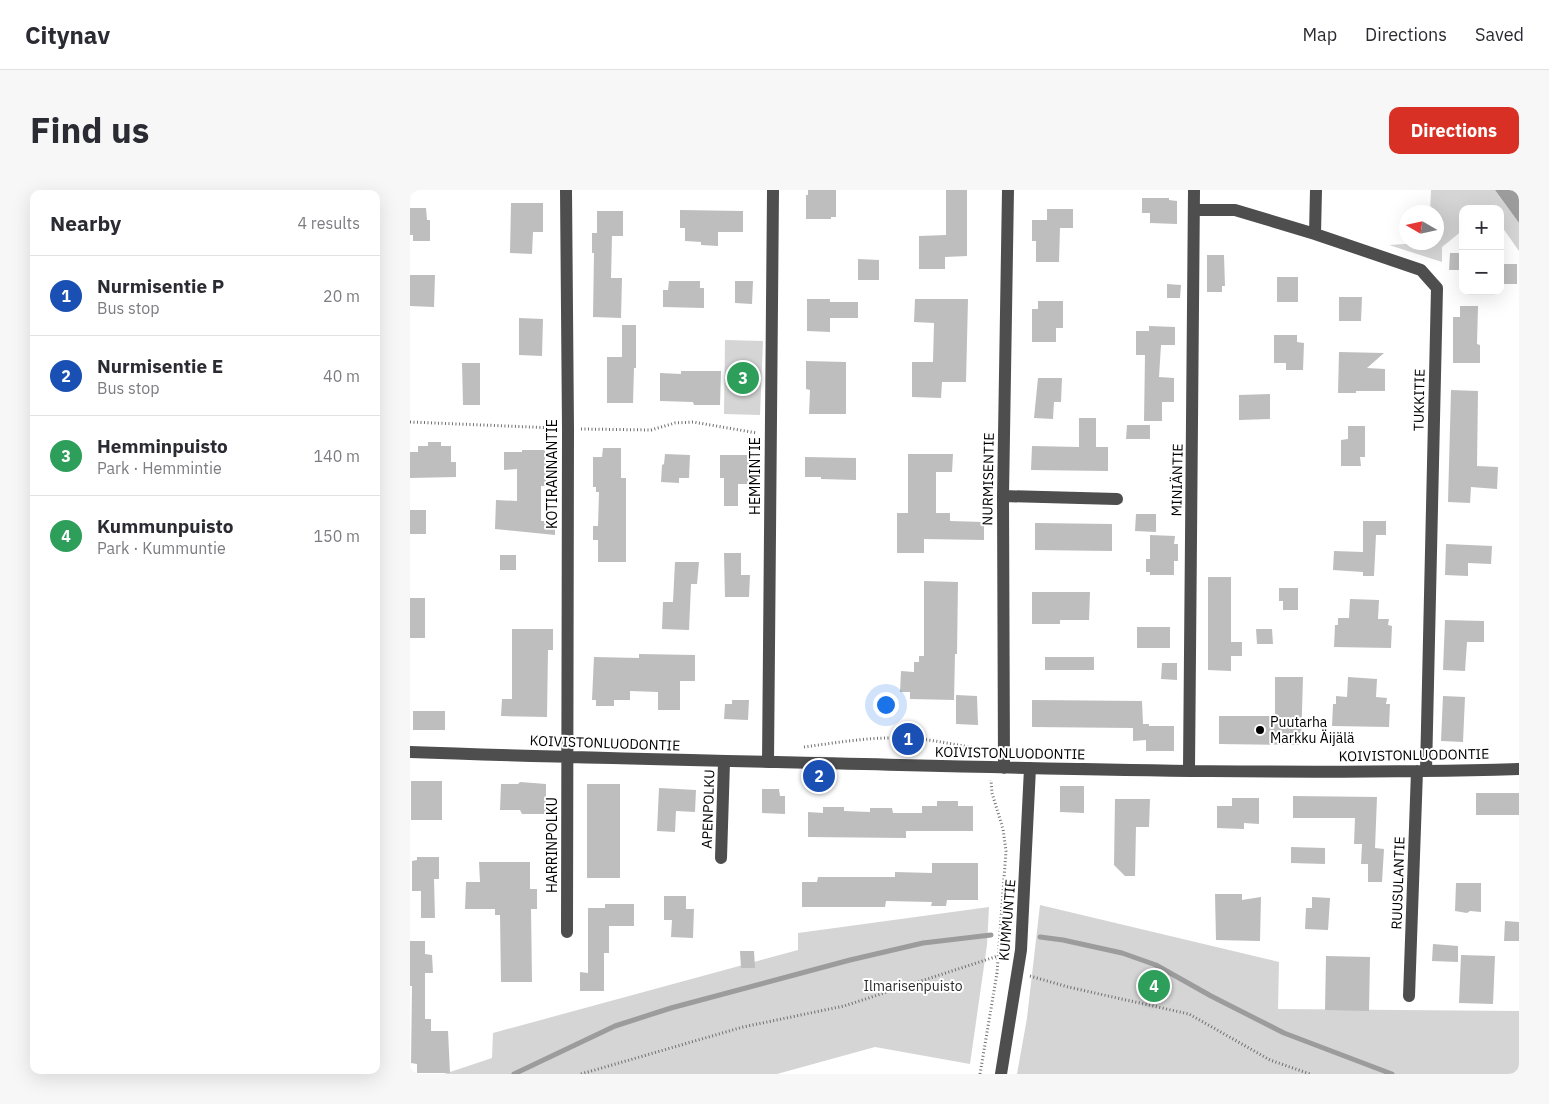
<!DOCTYPE html>
<meta charset="utf-8">
<style>
:root{--surface:#fff;--page:#f7f7f7;--text:#2b2b33;--muted:#7c7c81;--line:#e1e1e2;--accent:#d93025}
body{margin:0;font-family:"IBM Plex Sans",sans-serif;background:var(--page);color:var(--text)}
.controls{position:absolute;right:15px;top:15px;display:grid;overflow:hidden;border-radius:10px;box-shadow:0 5px 20px #0002}
.controls button{width:45px;height:45px;display:grid;place-items:center;padding:0;border:0;border-bottom:1px solid var(--line);background:var(--surface);color:var(--text);font:25px sans-serif}
.compass{position:absolute;left:989px;top:15px;width:45px;height:45px;border-radius:50%;background:var(--surface);box-shadow:0 5px 20px #0002;rotate:279deg}
.you{position:absolute;left:475px;top:514px;width:18px;height:18px;margin:-12px;border:4px solid #fff;border-radius:50%;background:#1a73e8;box-shadow:0 0 0 8px #1a73e833}
.badge{display:grid;place-items:center;width:32px;height:32px;border-radius:50%;background:var(--accent);color:#fff;font-size:16px;font-weight:700}
.pin{position:absolute;translate:-50% -50%;border:2px solid #fff;box-shadow:0 1px 5px #0006}
.list{margin:0;padding:0;list-style:none}
h2{display:flex;justify-content:space-between;align-items:center;height:65px;margin:0;padding:0 20px;font-size:21px}
h2 small{font-size:16px;font-weight:400;color:var(--muted)}
.list li{display:grid;grid-template-columns:32px 1fr auto;gap:15px;align-items:center;box-sizing:border-box;height:80px;padding:0 20px;border-top:1px solid var(--line)}
.list b{display:block;font-size:19px;white-space:nowrap}
.list p{margin:0;font-size:16px;white-space:nowrap;color:var(--muted)}
.list em{font-size:16px;font-style:normal;color:var(--muted)}
.map{position:relative;flex:none;width:1109px;height:884px;overflow:hidden;border-radius:10px}
header{display:flex;align-items:center;gap:30px;box-sizing:border-box;height:70px;padding:0 25px;background:var(--surface);border-bottom:1px solid var(--line)}
header strong{font-size:24px}
nav{display:flex;gap:28px;margin-inline-start:auto;font-size:18px}
.intro{display:flex;align-items:center;justify-content:space-between;box-sizing:border-box;height:120px;padding:0 30px}
h1{margin:0;font-size:35px}
.button{padding:12px 22px;border-radius:10px;background:var(--accent);color:#fff;font-size:18px;font-weight:700}
main{display:flex;gap:30px;padding:0 30px}
aside{flex:1;background:var(--surface);border-radius:10px;box-shadow:0 5px 20px #0002}
.map>svg:first-child{display:block}
.green{fill:#d5d5d5}
.water{fill:#9c9c9c}
.lines{fill:none;stroke-linecap:round;stroke-linejoin:round}
.stream{stroke:#9c9c9c;stroke-width:5}
.building{fill:#bebebe}
.path{stroke:#707070;stroke-width:3;stroke-dasharray:1 2.5;stroke-linecap:butt}
.minor{stroke:#4e4e4e;stroke-width:12}
.poi-dot{fill:#000;stroke:#fff;stroke-width:2}
.labels{text-anchor:middle;stroke-width:4;stroke-linejoin:round;paint-order:stroke}
.street-label{font-size:14px;fill:#000;stroke:#fff}
.poi-label{font-size:14px;fill:#000;stroke:#fff;text-anchor:start}
.park-label{font-size:14px;fill:#2c2c2c;stroke:#fff}
</style>
<header>
<strong>Citynav</strong>
<nav><a>Map</a><a>Directions</a><a>Saved</a></nav>
</header>
<div class="intro"><h1>Find us</h1><a class="button">Directions</a></div>
<main>
<aside>
<h2>Nearby<small>4 results</small></h2>
<ul class="list">
<li><span class="badge" style="background:#1a4fb4">1</span><div><b>Nurmisentie P</b><p>Bus stop</p></div><em>20 m</em></li>
<li><span class="badge" style="background:#1a4fb4">2</span><div><b>Nurmisentie E</b><p>Bus stop</p></div><em>40 m</em></li>
<li><span class="badge" style="background:#2e9e5b">3</span><div><b>Hemminpuisto</b><p>Park · Hemmintie</p></div><em>140 m</em></li>
<li><span class="badge" style="background:#2e9e5b">4</span><div><b>Kummunpuisto</b><p>Park · Kummuntie</p></div><em>150 m</em></li>
</ul>
</aside>
<div class="map">
<svg width="1109" height="884" viewBox="0 0 1109 884">
<rect width="100%" height="100%" fill="#fff"/>
<path class="green" d="M1021,0H1085L1109,33V61L1090,34V19H1053V40L1032,57V72L979,55L1026,52V22H1020Z
M315,150L353,151L350,225L314,224Z
M630,715L869,772L868,819L1109,821V884H607L617,828Z
M579,717L577,755L560,874L465,857L367,884H34L82,868L83,843L388,760V743Z"/>
<path class="water" d="M1085,0H1109V33Z"/>
<g class="lines">
<path class="stream" d="M630,747L653,750L712,763L746,775L801,806L874,843L982,884
M104,884L205,836L261,818L440,770L513,753L581,745"/>
</g>
<path class="building" d="M398,0H426V27H421V29H396V5H398Z
M536,0H557V66L535,67V79H509V46L536,45Z
M732,8H759V10L767,11V34L740,33V23H732Z
M101,13H133V42H123L122,64L100,63Z
M0,18H16L17,30H20V51H3V45H0Z
M637,19H663V38H650L649,72H626V51H622V30H637Z
M270,20L333,21V42H308V56L291,55V52L275,51V38H270Z
M187,21H213V46H202L201,88H212L211,128L183,127L184,63H182V43H187Z
M1040,63H1053V80H1039Z
M797,65H814L815,96H812V102H797Z
M448,69L469,70V90H448Z
M1090,74H1107V94H1090Z
M0,85H25L24,117L0,116Z
M867,87H888V112H867Z
M259,91H290V98H294V118L253,117V100H258Z
M325,91H343L342,114L325,113Z
M757,94L771,95L770,108H757Z
M929,107H952L951,131H929Z
M397,109H420V112H448V128H420V142L397,141Z
M505,109H558L556,192H532L531,208L502,207V172H523L524,133L504,132Z
M628,111H653V138H646V152H622V119H628Z
M1050,116H1068L1067,154L1070,155V173H1043V127H1050Z
M109,128L133,129L132,166L109,165Z
M212,135H226V178H224L223,213H197V167H212Z
M739,136L765,137V155H751L749,187L764,188V212H752V231H734L735,165H726V141H739Z
M864,145H887V152L894,153L893,180H876V173H864Z
M929,162L974,163L957,178L975,179V201H946V203H928Z
M396,171L436,172V224H399L400,200L396,199Z
M52,173H70V215H53Z
M271,181H311L310,215H284L283,212L250,211V183L271,184Z
M628,188H652L651,212H644L643,229L624,228Z
M1041,200L1068,201L1067,276L1088,277L1087,299L1061,297L1060,313L1038,312Z
M860,204V229L829,230V205Z
M669,228H686V257H698V281L621,280L622,256L669,257Z
M717,235H740V249H716Z
M938,236H955V267H950L951,276H931V250L938,249Z
M18,252H31V256H41V272H46V287L0,288V262H8V256H18Z
M193,258H211V288H216V372H188V350H183V336H188L189,302H186V297H183V267H192Z
M112,260H135V269H138V288H136V296H131V331H145V345L85,339L86,310L107,311V279L94,280V262H112Z
M255,264L280,265L279,288H269V293L251,292L252,275L254,274Z
M498,264H543L542,282H526V323H540V331L574,332V350L514,349V363H487V323H498Z
M310,265H339L338,294H328V316H314V288H310Z
M395,267L446,268V290L411,289V287H395Z
M0,320H16V344H0Z
M726,324H746V342L725,341Z
M953,331H976V345H966L964,386H953V382L923,380L924,361L953,362Z
M625,333L702,334V361L625,360Z
M740,345L765,346L764,354H768V371H764V385H740V382H736V369H740Z
M1036,354L1082,356L1081,374L1058,373V386L1035,385Z
M314,363H331V385H340L339,407H315Z
M90,365H106V380H90Z
M265,372H289L287,394H281L279,440L252,439L253,412H263Z
M798,387H821V452H832V466H821V481L798,480Z
M514,391L548,392L547,464H545L544,510L500,509V502H490L491,481L504,482V472H509V466H514Z
M869,398H888V420H873V411H869Z
M622,402H680L679,430H650V434H622Z
M0,408H15V448H0Z
M940,409L969,410L968,429H979L978,435L982,436L981,458L924,457L925,435H928V428H939Z
M1035,430L1074,431V452H1057L1055,481L1033,480Z
M727,437H760V458H727Z
M102,439H143V460H138L137,527L91,526L92,509H102Z
M846,439H862L863,454H847Z
M229,464L285,465V491H270V520H248V502L220,501V510H204V516H186V510H182L184,467L229,468Z
M635,467H684V480H635Z
M752,473H767V490L751,489Z
M865,487H893L891,555L809,554V526H865Z
M938,487L967,489L966,507L977,508L976,514H980L979,537L922,536L923,514H926V506L937,507Z
M546,505L567,506L568,535L546,534Z
M1033,506L1055,507L1053,552L1031,551Z
M322,510H339L338,530L314,529L315,514H322Z
M622,510L732,511L733,534H739V536H764V561H736V550L723,551V538L622,537Z
M3,521H35V540H3Z
M1,591H32V630H1Z
M110,592L136,594V621H135L134,624H112L110,620H90L91,594H108Z
M177,594H210V688H177Z
M650,596H674V623L650,622Z
M249,598L286,600L285,622L266,621L265,642L247,641Z
M352,599H369L370,606H375V624L352,623Z
M1066,603H1109V625H1066Z
M883,606L967,607L965,658L974,659L972,692H958V674H951L952,654H944L945,628H883Z
M822,608H849V634L834,633V639L807,638V616H822Z
M705,609H740L739,637H726L725,686H715L704,675Z
M527,611H548V616H563V641H496V648L398,647V622L413,623V617H434V621L460,622V618H482L483,623H512V616H527Z
M881,657L915,658V674L881,673Z
M7,667H29V689H24L25,728H11V701H2V671L7,670Z
M69,672H120V699H127V719H121L122,792H91L90,725H85V719H55L56,692H70Z
M522,673H568V710H537L536,716H521L522,712L476,711L475,717H392V692H407L408,687H485V682L522,683Z
M1046,693H1071V722L1060,721L1057,723L1045,721Z
M805,704H832V710L851,707L850,751L806,750Z
M254,706H276V719H284L283,748L261,747L262,730H254Z
M902,707L920,708L918,740L895,739L896,718H902Z
M195,714H224V736H199V763H194V801H170V782L178,783V718H195Z
M1095,731L1109,732V751H1094Z
M0,751H15V764L22,765L23,783H15V829H21V841H38L40,883H7V874L1,873L2,796H0Z
M1023,754L1048,756V772L1022,771Z
M330,761H344L345,778H331Z
M1051,765L1085,766L1083,814L1049,813Z
M916,766L960,767L959,821L915,820Z"/>
<g class="lines">
<path class="path" d="M0,232L145,238
M171,239L241,240L265,233L283,232L347,243
M394,557C432,552 470,545 509,549C533,551 556,558 581,559
M607,560L623,562
M620,786L658,797L779,824L860,870L900,884
M171,884L333,837L434,816L588,766
M570,884L587,783L596,661L593,639L582,603L581,590"/>
<path class="minor" d="M156,0L158,239L157,742
M784,20H825L905,44L1011,80L1027,98L1016,581
M905,44L906,0
M593,306L707,309
M0,562C163,568 327,571 490,575C696,580 903,585 1109,579
M358,572L363,0
M594,578L593,306L598,0
M779,580L784,0
M311,668L314,572
M999,806L1007,581
M591,884L611,760L620,578"/>
</g>
<circle class="poi-dot" cx="850" cy="540" r="5"/>
<g class="labels">
<g class="street-label">
<text transform="translate(1009 210) rotate(-89)" y="5">TUKKITIE</text>
<text transform="translate(142 284) rotate(-90)" y="5">KOTIRANNANTIE</text>
<text transform="translate(345 286) rotate(-90)" y="5">HEMMINTIE</text>
<text transform="translate(578 289) rotate(-89)" y="5">NURMISENTIE</text>
<text transform="translate(767 290) rotate(-89)" y="5">MINIÄNTIE</text>
<text transform="translate(195 553) rotate(2)" y="5">KOIVISTONLUODONTIE</text>
<text transform="translate(600 563) rotate(1)" y="5">KOIVISTONLUODONTIE</text>
<text transform="translate(1004 565) rotate(-1)" y="5">KOIVISTONLUODONTIE</text>
<text transform="translate(298 619) rotate(-88)" y="5">APENPOLKU</text>
<text transform="translate(142 655) rotate(-90)" y="5">HARRINPOLKU</text>
<text transform="translate(988 693) rotate(-88)" y="5">RUUSULANTIE</text>
<text transform="translate(597 730) rotate(-85)" y="5">KUMMUNTIE</text>
</g>
<g class="poi-label">
<text x="860" y="537">Puutarha<tspan x="860" dy="16">Markku Äijälä</tspan></text>
</g>
<g class="park-label">
<text x="503" y="801">Ilmarisenpuisto</text>
</g>
</g>
</svg>
<div class="controls">
<button>+</button>
<button>−</button>
</div>
<svg class="compass" viewBox="-18 -18 36 36"><path d="M0-13l5 13h-10z" fill="#e53935"/><path d="M0 13l5-13h-10z" fill="#7c7c81"/></svg>
<div class="you"></div>
<div class="pin badge" style="left:498px;top:549px;background:#1a4fb4">1</div>
<div class="pin badge" style="left:409px;top:586px;background:#1a4fb4">2</div>
<div class="pin badge" style="left:333px;top:188px;background:#2e9e5b">3</div>
<div class="pin badge" style="left:744px;top:796px;background:#2e9e5b">4</div>
</div>
</main>
